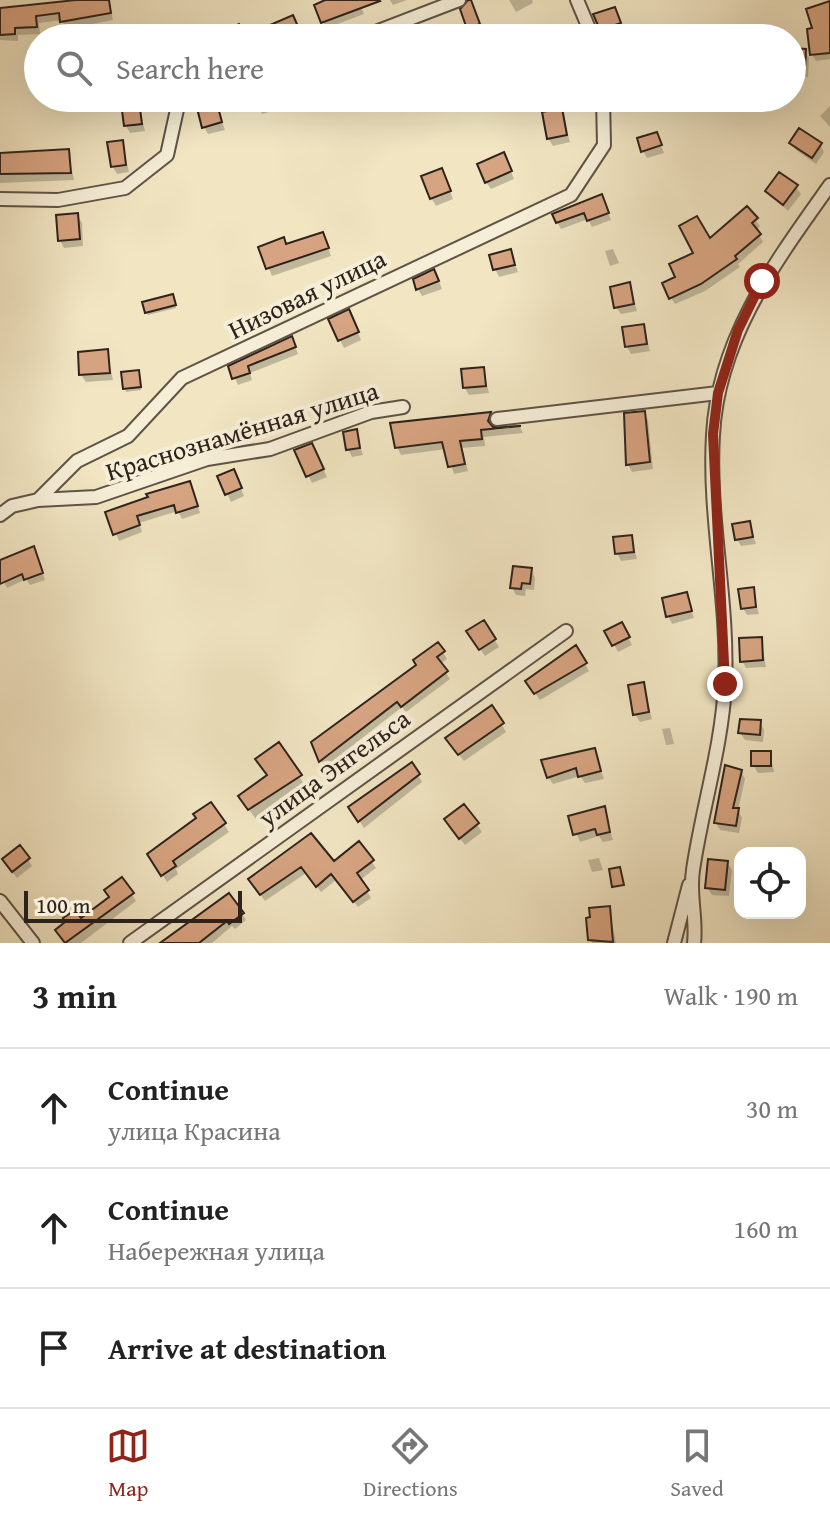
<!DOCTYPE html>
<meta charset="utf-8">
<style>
:root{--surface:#fff;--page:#f2f2f2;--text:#222;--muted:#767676;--line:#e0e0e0;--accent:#8f2418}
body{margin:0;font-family:"Gentium Book Plus",serif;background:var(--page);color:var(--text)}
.controls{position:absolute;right:24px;bottom:24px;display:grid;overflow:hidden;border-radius:16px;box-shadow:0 8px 32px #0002}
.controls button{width:72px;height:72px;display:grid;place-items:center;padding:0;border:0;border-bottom:2px solid var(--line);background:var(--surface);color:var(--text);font:40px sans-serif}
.scale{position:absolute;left:24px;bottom:20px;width:218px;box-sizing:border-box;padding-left:8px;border:4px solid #2e221c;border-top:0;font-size:22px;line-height:28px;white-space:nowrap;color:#2e221c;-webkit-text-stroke:6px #f6eed7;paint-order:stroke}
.stop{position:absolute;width:24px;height:24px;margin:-18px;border:6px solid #8f2418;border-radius:50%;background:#fff}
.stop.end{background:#8f2418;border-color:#fff;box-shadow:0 2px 8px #0008}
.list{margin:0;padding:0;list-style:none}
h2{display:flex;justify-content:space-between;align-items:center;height:104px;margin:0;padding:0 32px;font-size:34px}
h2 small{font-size:26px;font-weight:400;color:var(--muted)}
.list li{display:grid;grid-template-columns:52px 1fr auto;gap:24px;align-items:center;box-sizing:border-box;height:120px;padding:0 32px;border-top:2px solid var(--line)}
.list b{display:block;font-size:30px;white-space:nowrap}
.list p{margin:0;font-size:26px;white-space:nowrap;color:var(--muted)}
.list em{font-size:26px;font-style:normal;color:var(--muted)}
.icon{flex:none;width:44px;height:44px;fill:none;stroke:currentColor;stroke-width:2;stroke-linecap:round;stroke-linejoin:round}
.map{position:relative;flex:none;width:830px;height:943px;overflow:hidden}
.search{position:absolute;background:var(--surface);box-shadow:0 8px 32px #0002;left:24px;right:24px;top:24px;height:88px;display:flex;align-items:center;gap:20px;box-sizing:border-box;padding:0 28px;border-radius:44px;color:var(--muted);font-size:30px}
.sheet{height:464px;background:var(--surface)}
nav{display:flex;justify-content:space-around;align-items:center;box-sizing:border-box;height:112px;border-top:2px solid var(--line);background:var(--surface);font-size:22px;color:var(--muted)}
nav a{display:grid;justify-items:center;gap:4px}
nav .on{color:var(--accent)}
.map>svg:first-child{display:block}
.shadow{fill:#0003}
.building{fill:#d7a481;stroke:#2e221c;stroke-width:2}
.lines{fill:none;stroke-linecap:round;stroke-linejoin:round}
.street-casing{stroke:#5f5346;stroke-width:16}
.street{stroke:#f6eed7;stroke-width:12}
.route{stroke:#8f2418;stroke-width:10}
.labels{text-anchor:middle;stroke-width:8;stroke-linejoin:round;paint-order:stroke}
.street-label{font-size:26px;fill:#2e221c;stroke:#f6eed7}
</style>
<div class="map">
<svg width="830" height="943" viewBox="0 0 830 943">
<rect width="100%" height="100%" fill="#f1e5c2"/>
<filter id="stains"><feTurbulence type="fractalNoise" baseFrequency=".0025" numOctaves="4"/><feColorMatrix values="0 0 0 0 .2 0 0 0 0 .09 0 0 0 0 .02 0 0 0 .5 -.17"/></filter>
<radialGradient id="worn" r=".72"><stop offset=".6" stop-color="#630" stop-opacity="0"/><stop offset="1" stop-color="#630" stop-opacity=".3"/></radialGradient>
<path class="shadow" d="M93,0H109L113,20L66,29L62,20L39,23L40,34L18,35V41L0,40V10Z
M330,0H358L364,14L327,28L323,22Z
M390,0H407L393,5Z
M509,0H532L533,3L516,12Z
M470,2L483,32L473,35L469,28Z
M830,8V59L816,61L812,55Z
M619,17L623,31L606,37L601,30Z
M297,25L303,38H278L273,26Z
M804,51L809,58L808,77L797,76L793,69Z
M255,98H316L262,114Z
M316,98H333L335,104L321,108Z
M138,103L145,131L130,133L126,126Z
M215,103L225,130L208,134L204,127Z
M830,106V127L820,116Z
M561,110L570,142L553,146L548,138Z
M656,134L664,153L647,158L643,151Z
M122,142L129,172L117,174L113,167Z
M792,143L820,144L824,152L816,164L796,150Z
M68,151L74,180L0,183V152Z
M507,162L514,179L491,189L486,182Z
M445,178L453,199L436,206L431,198Z
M796,187L801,194L788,211L767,191Z
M604,203L611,220L592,227L588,219L561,229L557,222Z
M747,209L760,226L756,230L763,242L738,264L740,267L705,291L675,304L671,298L677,278L709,241Z
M77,215L82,223L83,246L64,248L60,240Z
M326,241L331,256L272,276L260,248Z
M613,249L619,263L610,266L605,251Z
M510,251L518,272L499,277L495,269Z
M438,279L442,289L422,296L418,289Z
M629,285L637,311L621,314L616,307Z
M174,300L176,308L148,315L147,312Z
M352,319L361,340L344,348L330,320Z
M643,326L650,351L631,354L627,347Z
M295,346L298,354L250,373L252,380L238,385L230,367Z
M107,352L113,380L86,382L81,375Z
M483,369L489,393L469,395L464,387Z
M138,372L141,390L126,392L125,389Z
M643,413L648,420L653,469L632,472L628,464Z
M490,414L493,430L520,427L523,433L484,437L485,446L462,448L468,471L454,474L446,449L401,455L397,447Z
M356,432L363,455L352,457L348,449Z
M297,451L316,453L327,477L312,483Z
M220,477L237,479L244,496L231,502Z
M193,490L200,513L182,519L178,511L139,523L142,532L119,541L108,513Z
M749,523L756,544L741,546L737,539Z
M631,537L637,559L621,561L617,553Z
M37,555L45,580L30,585L26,579L7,588L0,573V562Z
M531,570L535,578L534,590L526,589L525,596L516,595L512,587Z
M752,590L759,614L747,615L743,608Z
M686,594L694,618L672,624L668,616Z
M483,622L499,647L485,656L469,632Z
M622,624L632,645L618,652L607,632Z
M761,639L766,667L746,668L742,661Z
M438,644L447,659L440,664L450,679L406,712L402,707L325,767L315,752L418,666Z
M576,648L589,671L540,700L532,689Z
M643,684L652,719L640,722L635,714Z
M492,708L506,732L464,761L452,746Z
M760,722L764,730L763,742L745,740L740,733Z
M670,728L674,744L666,745L662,729Z
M278,745L306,787L256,819L247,807L269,776Z
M594,750L604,779L585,783L580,776L553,784L548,777Z
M770,753L774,772L758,773L753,765Z
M741,771L745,779L738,810L742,818L739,833L720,830L716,823Z
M418,775L422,782L364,828L351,808Z
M211,804L229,832L176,869L178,874L167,882L149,854L198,819Z
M464,806L482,832L465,845L451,827Z
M604,809L613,840L603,842L599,836L580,842L570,817Z
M310,836L334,864L359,844L376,868L360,880L371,898L358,907L336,880L321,892L306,873L265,901L254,886Z
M599,858L603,870L592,872L588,860Z
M28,859L32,866L17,878L8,867Z
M727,863L732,870L729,896L712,895L707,887Z
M122,880L136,901L81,943H66L61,937L111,898Z
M609,908L616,943H592L590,939Z
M242,914L246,920L235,929L232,926L212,943H160Z"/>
<path class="building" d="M76,0H109L111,13L60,22L59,13L36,16L37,27L15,28V34L0,35V8Z
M325,0H379L380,1L321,23L314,5Z
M468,0H471L480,24L467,29L460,9Z
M830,1V53L810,55L807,29L812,28L806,9Z
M615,7L621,23L600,30L593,14Z
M293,15L300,31L276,38L270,25Z
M239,24L246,38H209Z
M792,48L806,49L805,70H792Z
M216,100L222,122L202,128L197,108Z
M139,101L142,124L124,126L121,103Z
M562,108L567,135L547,139L542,112Z
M799,128L822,143L812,158L789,143Z
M657,132L662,145L641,152L637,138Z
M123,140L126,165L111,167L107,142Z
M69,149L71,173L0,174V153Z
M504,152L512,171L485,183L477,164Z
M442,168L451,191L430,199L421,176Z
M779,172L798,185L783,205L765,191Z
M602,194L609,213L587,221L584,213L556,223L552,214Z
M747,206L758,218L752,223L761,234L735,256L737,259L701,284L669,299L662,283L675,277L669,264L693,253L679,226L697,216L710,238Z
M78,213L80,239L58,241L56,215Z
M323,232L329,248L266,269L258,247L284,237L286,244Z
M511,249L515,265L493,270L489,255Z
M434,269L439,281L416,290L413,279Z
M630,282L634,304L614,308L610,287Z
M173,294L176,305L145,313L142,302Z
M349,309L359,332L338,341L328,319Z
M644,324L647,344L625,347L622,327Z
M292,336L296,347L248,366L250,373L232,379L228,366Z
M108,349L110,373L79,375L78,352Z
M484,367L486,386L463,388L461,369Z
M139,370L141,387L123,389L121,372Z
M645,411L650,462L626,465L624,413Z
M491,412L488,421L493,427L521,426L481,430L482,439L460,441L465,464L448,467L442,442L395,448L390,423Z
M357,429L360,448L346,450L343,432Z
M312,443L324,469L306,477L294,450Z
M234,469L242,488L225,495L217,476Z
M190,481L198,506L176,513L174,505L137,516L140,525L113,535L105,512L148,497L146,494Z
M750,521L753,537L735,540L732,524Z
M632,535L634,552L615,554L613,537Z
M34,546L43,573L24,580L22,574L0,584V560Z
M513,566L532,568L530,584L522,583L521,589L510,588Z
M754,587L756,607L741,609L738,589Z
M687,592L692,611L666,617L662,598Z
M484,620L496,639L479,650L466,631Z
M622,622L630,637L612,646L604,631Z
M762,637L763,660L740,662L739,638Z
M438,642L445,651L437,657L448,671L401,707L397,702L319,762L311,742L416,665L413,660Z
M576,645L587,663L534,694L525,681Z
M644,682L649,712L633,715L628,685Z
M492,705L504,723L458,755L445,738Z
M740,719L761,720L760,735L738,733Z
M279,742L302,775L248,810L238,796L267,775L255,759Z
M595,748L601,771L578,777L576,768L547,778L541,760Z
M751,751H771V766H751Z
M412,762L420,774L358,822L348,807Z
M725,765L742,770L733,808H739L736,826L714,823Z
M211,802L226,823L173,861L176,866L161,876L147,854L196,818L193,814Z
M464,804L479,823L459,839L444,819Z
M605,806L610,832L597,835L595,829L573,835L568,816Z
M311,833L334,861L359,841L374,860L357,873L369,890L353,902L331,874L316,887L301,867L260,895L248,879Z
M20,845L30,858L12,872L2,859Z
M708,859L728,861L725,890L705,888Z
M620,867L624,885L612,887L609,869Z
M122,877L134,893L65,943L55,930L65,922L63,918L75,910L81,918L109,897L104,890Z
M229,893L244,913L229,924L227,921L199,943H160Z
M610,906L613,942L588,940L586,918L590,917L589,908Z"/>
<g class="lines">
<g class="street-casing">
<path id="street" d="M577,0L593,38
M360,38L459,0
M0,199L58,200L125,188L167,155L178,105L197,98
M497,419L718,393
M38,500L77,461L128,436L182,378L571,195L604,145L603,98
M0,515L12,506L38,500L96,497L207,459L270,449L371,412L403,407
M0,901L33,943
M130,943L566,631
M674,943L689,885
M694,943C697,919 689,894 693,870C702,808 722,747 725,684C729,601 708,518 713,435C718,338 776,261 830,185"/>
</g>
<use href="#street" class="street"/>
</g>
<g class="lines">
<path class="route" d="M725,684L713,434L718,393L738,330L762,281"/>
</g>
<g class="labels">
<g class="street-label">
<text transform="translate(307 294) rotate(-26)" y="9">Низовая улица</text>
<text transform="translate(242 431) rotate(-17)" y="9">Краснознамённая улица</text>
<text transform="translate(334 768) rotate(-36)" y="9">улица Энгельса</text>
</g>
</g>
<rect width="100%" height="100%" filter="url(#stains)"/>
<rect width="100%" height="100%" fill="url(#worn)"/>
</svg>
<div class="controls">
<button><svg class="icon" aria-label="locate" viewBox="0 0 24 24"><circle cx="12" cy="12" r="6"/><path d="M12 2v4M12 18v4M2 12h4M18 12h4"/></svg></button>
</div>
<div class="scale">100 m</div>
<div class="stop" style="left:762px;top:281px"></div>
<div class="stop end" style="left:725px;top:684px"></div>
<div class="search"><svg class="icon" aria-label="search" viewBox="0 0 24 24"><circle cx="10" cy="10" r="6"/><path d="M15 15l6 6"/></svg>Search here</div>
</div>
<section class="sheet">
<h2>3 min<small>Walk · 190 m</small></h2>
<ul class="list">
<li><svg class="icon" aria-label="ahead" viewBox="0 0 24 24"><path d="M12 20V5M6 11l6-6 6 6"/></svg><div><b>Continue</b><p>улица Красина</p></div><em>30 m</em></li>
<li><svg class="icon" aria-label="ahead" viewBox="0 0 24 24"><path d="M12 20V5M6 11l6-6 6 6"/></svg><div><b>Continue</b><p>Набережная улица</p></div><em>160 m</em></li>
<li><svg class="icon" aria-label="arrive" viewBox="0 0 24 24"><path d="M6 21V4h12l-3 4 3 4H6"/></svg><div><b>Arrive at destination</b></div></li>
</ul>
</section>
<nav>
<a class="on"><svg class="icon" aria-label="map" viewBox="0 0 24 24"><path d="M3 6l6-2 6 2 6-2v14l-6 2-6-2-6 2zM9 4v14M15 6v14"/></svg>Map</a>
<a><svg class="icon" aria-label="directions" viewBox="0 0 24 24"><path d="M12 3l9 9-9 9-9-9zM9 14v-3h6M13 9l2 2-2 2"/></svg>Directions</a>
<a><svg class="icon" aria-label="saved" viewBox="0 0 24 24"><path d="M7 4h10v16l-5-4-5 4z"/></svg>Saved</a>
</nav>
